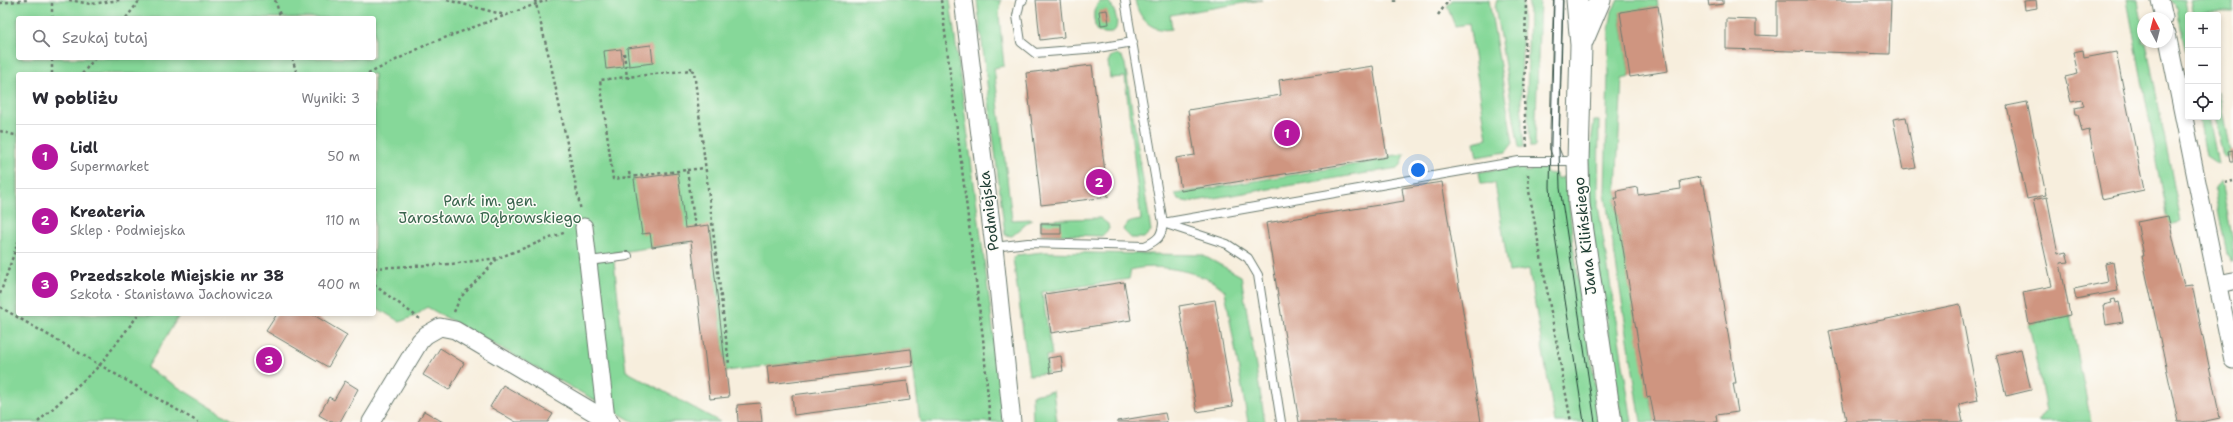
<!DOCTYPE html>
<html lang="pl">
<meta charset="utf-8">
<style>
:root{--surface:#fff;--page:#f7f7f7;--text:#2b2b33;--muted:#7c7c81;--line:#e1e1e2;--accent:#b5179e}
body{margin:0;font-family:"Shantell Sans",sans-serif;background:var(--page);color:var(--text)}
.controls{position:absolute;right:12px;top:12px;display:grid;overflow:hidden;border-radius:4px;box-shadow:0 2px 6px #0003}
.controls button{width:36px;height:36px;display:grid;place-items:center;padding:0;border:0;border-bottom:1px solid var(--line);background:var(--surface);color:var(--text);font:20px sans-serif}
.compass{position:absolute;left:2137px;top:12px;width:36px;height:36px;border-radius:50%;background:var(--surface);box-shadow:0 2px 6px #0003;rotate:353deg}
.you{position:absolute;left:1418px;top:170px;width:14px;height:14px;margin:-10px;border:3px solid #fff;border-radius:50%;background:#1a73e8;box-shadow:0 0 0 6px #1a73e833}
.badge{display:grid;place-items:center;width:26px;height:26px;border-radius:50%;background:var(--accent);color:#fff;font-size:13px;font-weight:700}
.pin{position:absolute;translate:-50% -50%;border:2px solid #fff;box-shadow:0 1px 4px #0006}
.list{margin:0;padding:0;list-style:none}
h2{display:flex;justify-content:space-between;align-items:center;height:52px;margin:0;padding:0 16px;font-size:17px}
h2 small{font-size:13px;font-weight:400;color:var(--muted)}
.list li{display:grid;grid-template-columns:26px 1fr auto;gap:12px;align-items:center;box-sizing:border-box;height:64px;padding:0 16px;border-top:1px solid var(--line)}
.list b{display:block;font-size:15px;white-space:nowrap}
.list p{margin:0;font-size:13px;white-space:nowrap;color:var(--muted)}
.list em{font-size:13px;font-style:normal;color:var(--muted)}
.icon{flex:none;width:22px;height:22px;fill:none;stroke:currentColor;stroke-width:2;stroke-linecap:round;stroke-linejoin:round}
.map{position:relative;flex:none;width:2233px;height:422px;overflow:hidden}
.search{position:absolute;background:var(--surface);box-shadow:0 2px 6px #0003;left:16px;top:16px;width:360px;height:44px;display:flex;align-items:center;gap:10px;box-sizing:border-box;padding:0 14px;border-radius:4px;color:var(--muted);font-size:15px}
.panel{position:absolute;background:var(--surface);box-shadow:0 2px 6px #0003;left:16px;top:72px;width:360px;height:244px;border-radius:4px}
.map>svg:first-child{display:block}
.green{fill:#86d899;stroke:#528a66;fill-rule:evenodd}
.building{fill:#cf9580}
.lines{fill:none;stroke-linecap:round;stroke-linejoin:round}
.service-casing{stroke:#6b7b6f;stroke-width:10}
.minor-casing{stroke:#6b7b6f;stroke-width:19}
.tertiary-casing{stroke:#6b7b6f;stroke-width:23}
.path{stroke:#6b7b6f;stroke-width:2.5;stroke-dasharray:3 3;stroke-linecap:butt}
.service{stroke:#fff;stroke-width:8}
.minor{stroke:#fff;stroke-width:17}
.tertiary{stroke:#fff;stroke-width:21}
.tram{stroke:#1f3d34;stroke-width:1}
.labels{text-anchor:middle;stroke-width:3;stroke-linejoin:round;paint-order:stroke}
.park-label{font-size:15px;fill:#39644d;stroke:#fdfcf7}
.street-label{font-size:15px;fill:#1f3d34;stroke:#fdfcf7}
</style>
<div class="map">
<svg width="2233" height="422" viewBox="0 0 2233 422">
<rect width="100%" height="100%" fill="#fdfcf7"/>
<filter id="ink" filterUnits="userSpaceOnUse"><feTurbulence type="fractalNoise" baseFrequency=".025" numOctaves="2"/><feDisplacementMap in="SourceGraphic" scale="8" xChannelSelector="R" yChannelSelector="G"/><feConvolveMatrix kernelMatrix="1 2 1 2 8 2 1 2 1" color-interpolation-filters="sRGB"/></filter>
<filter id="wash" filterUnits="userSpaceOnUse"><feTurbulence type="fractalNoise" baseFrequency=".012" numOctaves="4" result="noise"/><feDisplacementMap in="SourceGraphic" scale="16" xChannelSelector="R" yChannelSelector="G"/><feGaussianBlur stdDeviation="0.9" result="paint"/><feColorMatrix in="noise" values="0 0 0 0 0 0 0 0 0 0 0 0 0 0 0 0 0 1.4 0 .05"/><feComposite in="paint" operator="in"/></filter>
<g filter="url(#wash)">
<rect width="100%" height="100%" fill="#f7eedd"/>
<path class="green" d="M0,0H950L1001,389L1003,422H920L911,349L726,371L710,239L613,253L626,371L720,422H634L427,307L417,315L400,322L374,306V74H18V314H180L147,368L235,422H0ZM18,18H374V58H18Z
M977,0H1001L999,15L1004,66L994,68L1012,220L1032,219L1012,236L1005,235Z
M1135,0H1262L1170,15L1172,29C1152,33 1138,18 1135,0Z
M1452,0H1489L1513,143L1506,152L1477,157L1474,142L1487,139L1469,24L1455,26L1447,6Z
M1497,0H1523L1521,101L1524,147L1519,148L1495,7Z
M1529,0H1540L1535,147H1530L1527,100Z
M1618,0H1657L1658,6L1620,13L1630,77L1622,79L1616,189L1618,199H1615L1648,397L1650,396L1655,422H1641L1605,193L1609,31L1612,11Z
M2127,0H2138L2143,28V42H2146L2181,222L2169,225Z
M2168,0H2185L2188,15V63L2177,9Z
M2191,0H2233V12H2202V15H2194Z
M1108,1C1120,15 1123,43 1096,30C1094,20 1091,10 1099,2Z
M1117,54L1122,57L1125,64L1151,231L1144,238H1131L1123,230C1126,221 1133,222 1141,220L1125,77L1110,78L1108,62L1111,56Z
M2218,91L2230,151L2229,156L2223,157L2215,117H2218Z
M2199,117H2209L2218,164L2206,156Z
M1594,121H1599L1598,205L1632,422H1622L1590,217L1588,164Z
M1405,154L1401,165L1398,168L1189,202L1178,200L1175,194L1389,159V156Z
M1525,165V172L1531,171V165H1546V173L1556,174V178H1563V176L1568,192L1573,244L1601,422H1555L1529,269L1509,272L1495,183L1481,184L1479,172Z
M2221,181L2233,241V263L2227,254L2214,190L2216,186Z
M1100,218L1108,224L1109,229L1102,236L1041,234V220Z
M1043,252L1202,255L1241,276L1265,422H1248L1225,291C1208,272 1155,262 1131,270L1129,279L1042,292L1052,355L1046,356L1048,373L1029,375L1013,258L1016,255Z
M2070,315L2091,422H2038L2046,411L2029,324Z
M1053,391L1057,422H1033L1032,395Z"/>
<g id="blocks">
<path class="building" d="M1036,0H1060L1064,37L1040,40Z
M1708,0H1723V4L1709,6Z
M1777,0H1891L1889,54L1726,49V19L1756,20V35L1777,36Z
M2036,0L2037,8L2025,10L2024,1Z
M1658,6L1668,71L1630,77L1620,12Z
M1107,10L1109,24L1101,25L1099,11Z
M651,45L653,63L629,66L627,48Z
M621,49L623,67L606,69L604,51Z
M2083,50L2084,58L2116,52L2144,190L2102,199L2089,130L2082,132L2078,114H2076L2075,108L2084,106L2082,100L2071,102L2065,77L2078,74L2073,52Z
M1092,65L1108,197L1041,205L1026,73Z
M1373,66L1387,157L1181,191L1176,158L1195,155L1188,110L1281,95L1279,80Z
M2027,102L2046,195L2027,199L2007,106Z
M1906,117L1916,168L1903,170L1893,119Z
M2233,150V161H2230L2228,151Z
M678,173L685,228L709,225L729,397L710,399L691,241L652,247L650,233L642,234L634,179Z
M1700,177L1701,185H1704L1736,383H1733L1738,412L1716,415L1717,422H1655L1650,396L1647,397L1615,199H1618L1617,191L1637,187L1638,195L1681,189L1680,181Z
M1442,182L1481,422H1299L1266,223L1404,201L1402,188Z
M2047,197L2058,254L2066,252L2069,262L2060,263L2070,315L2029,324L2023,292L2052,286L2033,200Z
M2168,216L2184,286L2192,285L2220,418L2201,422H2178L2142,256H2144L2137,222Z
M1041,224H1061V234H1041Z
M2113,262L2118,291L2076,299L2074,289L2108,282L2105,264Z
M1124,282L1131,320L1051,333L1045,294Z
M2115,299L2116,303L2119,302L2123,322L2106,325L2103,305L2112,303L2111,300Z
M1215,300L1233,406L1197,412L1179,306Z
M1960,304L1978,400L1959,404L1963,422H1842L1846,420L1829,331Z
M277,314H312L347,335L328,367L266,331Z
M440,348L464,363L449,390L423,375Z
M911,349L913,366L769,384L767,366Z
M2021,349L2031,390L2006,396L1996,355Z
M1061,356L1063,371L1050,373L1048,358Z
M345,381L358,389L340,422H331L319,415L329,397L334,400Z
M907,381L910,400L794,415L792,395Z
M503,385L553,414L548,422H516L490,407Z
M760,403L762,422H738L737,405Z
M424,411L443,422H418Z
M1165,413L1167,422H1117V421Z"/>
</g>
</g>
<g filter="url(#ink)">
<use href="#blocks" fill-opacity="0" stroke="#6b7b6f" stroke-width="1"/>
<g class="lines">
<g class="service-casing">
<path id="service" d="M1023,0L1020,2L1017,16L1021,42L1035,53L1098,48L1133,42
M1125,0L1163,223L1227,244L1248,258L1258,275L1281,422
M1558,0L1554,148L1559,160
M994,247L1028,243L1145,246C1158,240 1162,236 1163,223L1519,161H1577
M589,261L628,256"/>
</g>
<g class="minor-casing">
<path id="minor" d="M963,0L994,247L1012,422
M2160,0L2164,18
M2167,34L2233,360
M584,227L606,419
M2218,284L2233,281
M371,422L420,341L426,335L440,327L455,330L610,422"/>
</g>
<g class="tertiary-casing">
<path id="tertiary" d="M1577,0L1581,45L1578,161L1579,204L1611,422
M1583,40L1600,0"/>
</g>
<path class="path" d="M69,0L91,4L120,0
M275,0L281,18
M447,0L505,15
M535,0L551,65L581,211
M941,0L983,338L990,422
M1395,0V2
M1526,0L1524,100L1527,147
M0,3L27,0
M1438,15L1449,0
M52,18V0
M126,18L140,0
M624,53L627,77L630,79
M292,58L297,74
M691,67V70L600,80L613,179L687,170L695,227
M691,70L694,71L729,364
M52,74V58
M82,74L95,58
M368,74L428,44L547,0
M0,131L18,136
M687,170L705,168
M629,172L630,177
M1528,174L1529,191L1571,422
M2225,183L2233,181
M374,268L451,264L498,258L566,232
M374,285L420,319
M0,294L18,242
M0,307L198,422
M454,312L460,298L498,258
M38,422L99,366L139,314"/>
<use href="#service" class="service"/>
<use href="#minor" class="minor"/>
<use href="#tertiary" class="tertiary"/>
<path class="tram" d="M1554,0L1550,187L1553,223L1584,422
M1563,0L1559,148L1560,188L1595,422"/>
</g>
</g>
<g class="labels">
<g class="park-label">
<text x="490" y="206">Park im. gen.<tspan x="490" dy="17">Jarosława Dąbrowskiego</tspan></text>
</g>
<g class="street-label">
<text transform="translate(989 211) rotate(-97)" y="5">Podmiejska</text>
<text transform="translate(1585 236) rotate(-96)" y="5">Jana Kilińskiego</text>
</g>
</g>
</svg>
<div class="controls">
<button>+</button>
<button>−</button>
<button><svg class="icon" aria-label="locate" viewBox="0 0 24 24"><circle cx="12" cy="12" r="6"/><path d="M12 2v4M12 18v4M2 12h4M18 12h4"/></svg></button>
</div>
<svg class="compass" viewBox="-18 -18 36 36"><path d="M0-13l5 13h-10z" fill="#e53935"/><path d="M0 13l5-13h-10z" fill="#7c7c81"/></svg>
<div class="you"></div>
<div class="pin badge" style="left:1287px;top:133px">1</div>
<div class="pin badge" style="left:1099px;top:182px">2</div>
<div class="pin badge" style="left:269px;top:360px">3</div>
<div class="search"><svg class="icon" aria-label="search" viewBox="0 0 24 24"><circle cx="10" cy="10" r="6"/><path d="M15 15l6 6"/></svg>Szukaj tutaj</div>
<section class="panel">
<h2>W pobliżu<small>Wyniki: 3</small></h2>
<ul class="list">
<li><span class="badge">1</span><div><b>Lidl</b><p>Supermarket</p></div><em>50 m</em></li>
<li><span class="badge">2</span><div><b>Kreateria</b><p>Sklep · Podmiejska</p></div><em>110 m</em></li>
<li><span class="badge">3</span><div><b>Przedszkole Miejskie nr 38</b><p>Szkoła · Stanisława Jachowicza</p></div><em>400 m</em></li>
</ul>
</section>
</div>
